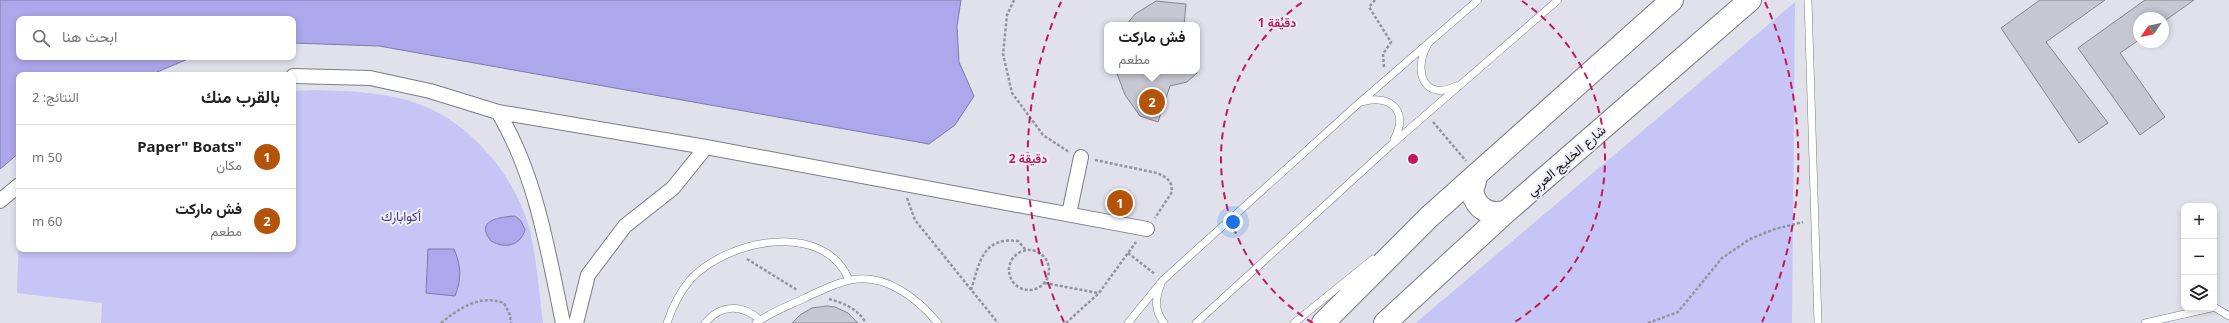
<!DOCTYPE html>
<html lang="ar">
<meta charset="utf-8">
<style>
:root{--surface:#fff;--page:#f6f6f6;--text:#202124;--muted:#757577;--line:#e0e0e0;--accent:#b45309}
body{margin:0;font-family:"Noto Sans",Vazirmatn,sans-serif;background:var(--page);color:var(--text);direction:rtl}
.controls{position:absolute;right:12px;bottom:12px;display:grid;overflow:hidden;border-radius:8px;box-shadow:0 2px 6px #0003}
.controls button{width:36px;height:36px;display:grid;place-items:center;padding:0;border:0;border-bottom:1px solid var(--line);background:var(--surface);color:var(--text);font:20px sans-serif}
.compass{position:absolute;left:2133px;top:12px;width:36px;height:36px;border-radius:50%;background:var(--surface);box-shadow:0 2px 6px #0003;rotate:236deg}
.you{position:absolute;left:1233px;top:222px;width:14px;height:14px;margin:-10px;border:3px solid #fff;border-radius:50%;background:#1a73e8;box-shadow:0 0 0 6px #1a73e833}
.badge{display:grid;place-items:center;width:26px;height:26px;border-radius:50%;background:var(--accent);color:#fff;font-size:13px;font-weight:700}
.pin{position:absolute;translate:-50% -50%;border:2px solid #fff;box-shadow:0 1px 4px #0006}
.popup{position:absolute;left:1104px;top:22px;width:96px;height:52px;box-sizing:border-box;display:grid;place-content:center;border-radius:8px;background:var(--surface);filter:drop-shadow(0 1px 3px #0005);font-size:13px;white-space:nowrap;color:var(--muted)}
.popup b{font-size:15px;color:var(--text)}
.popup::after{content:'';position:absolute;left:50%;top:100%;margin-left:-8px;border:8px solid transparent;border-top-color:var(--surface)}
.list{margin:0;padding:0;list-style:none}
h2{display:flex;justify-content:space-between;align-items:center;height:52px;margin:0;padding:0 16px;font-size:17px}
h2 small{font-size:13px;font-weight:400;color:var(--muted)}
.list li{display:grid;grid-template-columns:26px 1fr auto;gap:12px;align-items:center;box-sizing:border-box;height:64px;padding:0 16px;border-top:1px solid var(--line)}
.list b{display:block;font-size:15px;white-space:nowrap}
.list p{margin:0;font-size:13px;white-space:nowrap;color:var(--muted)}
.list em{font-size:13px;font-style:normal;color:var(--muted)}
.icon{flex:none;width:22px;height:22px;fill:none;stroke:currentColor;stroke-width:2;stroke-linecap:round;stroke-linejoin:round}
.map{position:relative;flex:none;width:2229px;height:323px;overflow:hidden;direction:ltr}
.search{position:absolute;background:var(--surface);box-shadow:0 2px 6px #0003;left:16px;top:16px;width:280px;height:44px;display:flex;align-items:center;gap:10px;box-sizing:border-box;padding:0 14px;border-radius:8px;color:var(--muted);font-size:15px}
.panel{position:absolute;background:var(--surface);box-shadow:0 2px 6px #0003;left:16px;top:72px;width:280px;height:180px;border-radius:8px;direction:rtl}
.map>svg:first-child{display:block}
.green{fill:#c7c4f6}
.water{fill:#ada7eb;stroke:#7e7aaa}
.building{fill:#c7c7d2;stroke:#86868f}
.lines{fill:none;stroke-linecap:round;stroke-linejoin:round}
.lane-casing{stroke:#7c7c85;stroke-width:8}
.street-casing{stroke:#7c7c85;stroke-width:16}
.primary-casing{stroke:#7c7c85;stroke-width:24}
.path{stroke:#94949c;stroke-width:2.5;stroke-dasharray:3 2;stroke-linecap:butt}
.lane{stroke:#fff;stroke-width:7}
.street{stroke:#fff;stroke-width:14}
.primary{stroke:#fff;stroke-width:22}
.ring{fill:none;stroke:#c2185b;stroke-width:2;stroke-dasharray:7 5}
.labels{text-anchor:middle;stroke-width:4;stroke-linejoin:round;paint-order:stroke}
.street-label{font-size:13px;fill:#111114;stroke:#eeeef9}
.park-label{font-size:13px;fill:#483989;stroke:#eeeef9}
.centre{fill:#c2185b;stroke:#eeeef9;stroke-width:2}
.ring-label{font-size:12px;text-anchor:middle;font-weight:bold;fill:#c2185b;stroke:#eeeef9;stroke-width:4;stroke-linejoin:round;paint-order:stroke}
</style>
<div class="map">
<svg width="2229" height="323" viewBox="0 0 2229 323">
<rect width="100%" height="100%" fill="#e1e1ec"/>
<path class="green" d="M1795,2L1792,323H1416L1418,321Z
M315,90C390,92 441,97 492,158C508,177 522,202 529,227C537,258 539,292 543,323H101L102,303L17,293L19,227V249H293V91Z"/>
<path class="water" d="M0,0H961L957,26L959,62L974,96L955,125L929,144L379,46L293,43V19H19V57H199L188,59L150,75H19V153L0,169Z
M515,216L521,221L525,230C520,246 505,249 491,241C474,220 500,217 515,216Z
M428,249H454C461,265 462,279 455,296L426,293Z"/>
<path class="building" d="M2040,0H2105L2046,42L2108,123L2079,143L2001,28Z
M2145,0H2194L2163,22V18H2139V40L2120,53L2165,117L2140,135L2078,48Z
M1156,1L1186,4L1184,25H1126L1135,14Z
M1116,71H1197V73L1187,82L1170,86L1158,122L1140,116L1125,95Z
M827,306L835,307L848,313L858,323H792L800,315L812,308Z"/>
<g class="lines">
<g class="lane-casing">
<path id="lane" d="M1808,0L1818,323
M1427,46C1413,71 1424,102 1456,86
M1362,102C1390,93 1410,112 1394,139
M1161,284C1155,299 1154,310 1164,323
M2214,307L2229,316
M667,323C672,308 680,292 690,280C726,240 824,219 849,280
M705,323C721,304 742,304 760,320
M756,323C771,312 788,306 805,298C820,291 835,283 851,280C885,273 917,298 938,323
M1128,323L1163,280L1358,104L1478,0
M1196,323L1391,145L1558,0
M1294,323L1373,259
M2145,323L2211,308"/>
</g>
<g class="street-casing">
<path id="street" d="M293,76L370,78L430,91L498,112L706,147L1147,229
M498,112C536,175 548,251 563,323
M0,201L19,185
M1069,214L1081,157
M576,323L588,275L625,226L673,188L706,147"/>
</g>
<g class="primary-casing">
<path id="primary" d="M1477,174L1472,191C1476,209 1490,217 1507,211
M1323,323L1429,217L1672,0
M1385,323L1507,211L1750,0"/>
</g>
<path class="path" d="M1014,0L1007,15L1003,54L1012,93L1043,135L1069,152
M1375,0L1369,7L1391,42L1383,54L1384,67
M1433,122L1466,161
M1095,160L1157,173L1167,178L1171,184L1172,192L1155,218
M907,198L915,220L998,323
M1009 270a20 20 0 1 1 40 0a20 20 0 1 1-40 0Z
M1128,253L1155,274
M747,259L797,290
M1045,283L1098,293
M971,290C980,262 982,237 1018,241L1025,249
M829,299C844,303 858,309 866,323
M441,323C460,308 479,294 504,303L510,315L511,323
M1066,323L1099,293L1136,242
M1648,323L1678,312L1722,258L1750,239L1775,229L1803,222"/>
<use href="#lane" class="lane"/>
<use href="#street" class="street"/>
<use href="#primary" class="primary"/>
</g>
<g class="ring">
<path d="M1313 323A192 192 0 0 1 1304 1M1522 1A192 192 0 0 1 1513 323"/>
<path d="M1064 322A385 385 0 0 1 1061 2M1765 2A385 385 0 0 1 1762 322"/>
</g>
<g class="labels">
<g class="street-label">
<text transform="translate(1566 160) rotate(-41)" y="5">شارع الخليج العربي</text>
</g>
<g class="park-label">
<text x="401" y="221">أكوابارك</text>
</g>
</g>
<circle cx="1413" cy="159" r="6" class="centre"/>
<g class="ring-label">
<text x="1277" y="27">1 دقيقة</text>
<text x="1028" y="163">2 دقيقة</text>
</g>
</svg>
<div class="controls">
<button>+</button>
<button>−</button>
<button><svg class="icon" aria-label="layers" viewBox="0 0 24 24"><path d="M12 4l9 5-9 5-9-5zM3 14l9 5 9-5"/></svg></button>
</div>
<svg class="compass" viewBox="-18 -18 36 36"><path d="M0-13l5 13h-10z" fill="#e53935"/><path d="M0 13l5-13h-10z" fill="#757577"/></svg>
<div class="you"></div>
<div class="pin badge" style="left:1120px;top:203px">1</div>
<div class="pin badge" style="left:1152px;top:102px">2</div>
<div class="popup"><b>فش ماركت</b>مطعم</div>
<div class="search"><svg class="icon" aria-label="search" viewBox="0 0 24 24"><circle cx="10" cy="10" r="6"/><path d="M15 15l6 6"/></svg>ابحث هنا</div>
<section class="panel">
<h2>بالقرب منك<small>النتائج: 2</small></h2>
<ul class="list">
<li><span class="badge">1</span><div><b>&quot;Paper&quot; Boats</b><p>مكان</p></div><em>50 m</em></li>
<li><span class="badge">2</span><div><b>فش ماركت</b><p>مطعم</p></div><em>60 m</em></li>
</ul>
</section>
</div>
